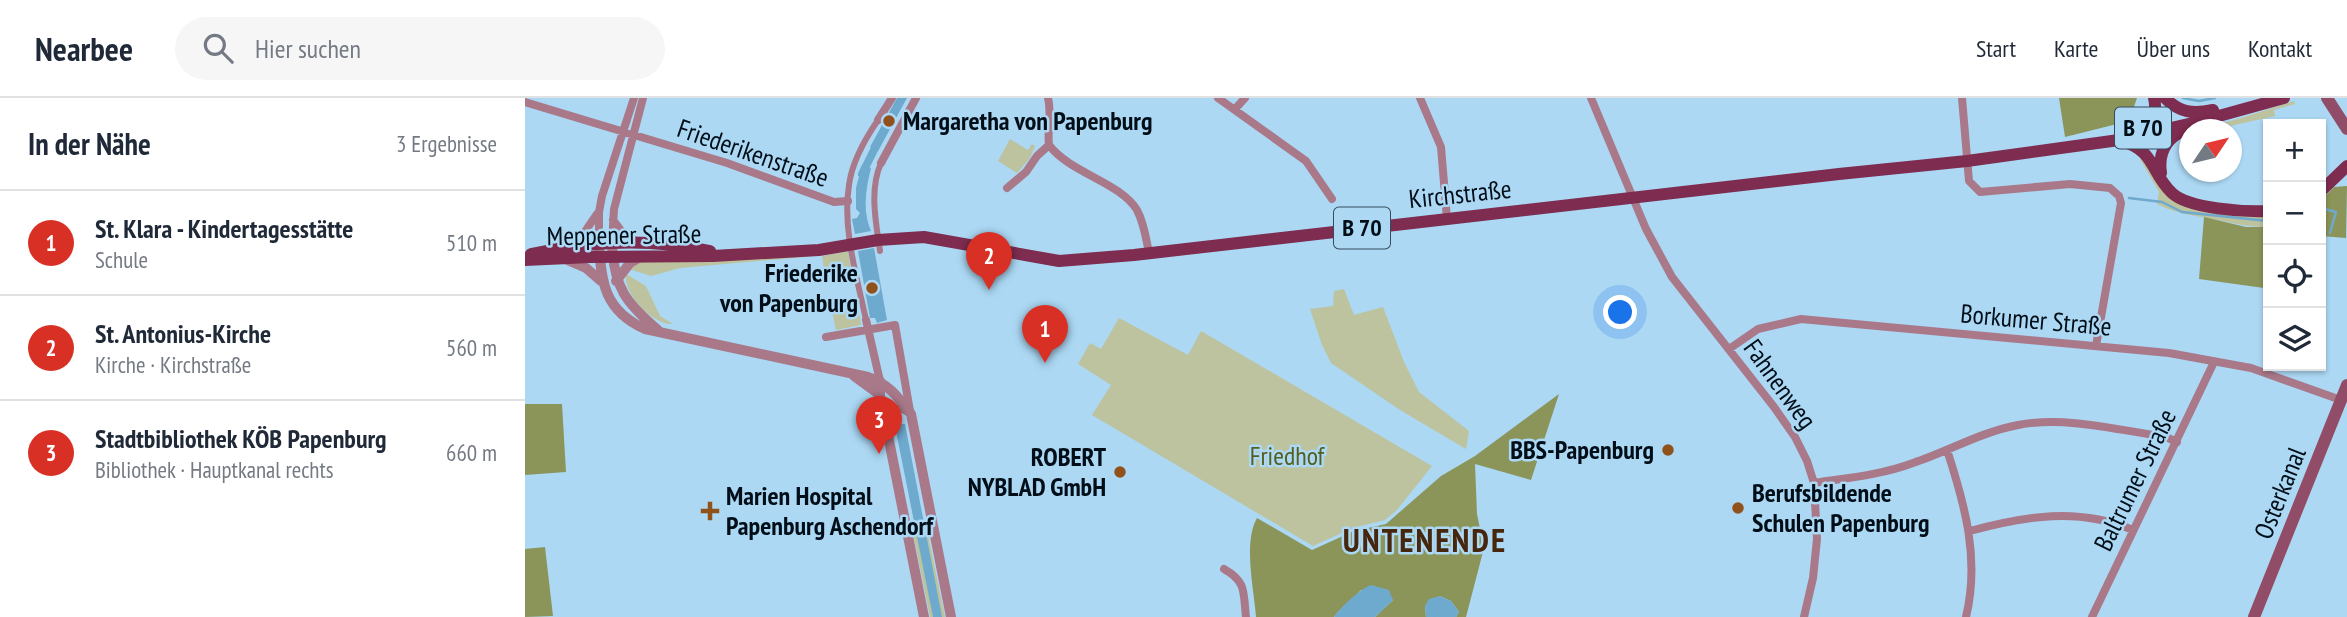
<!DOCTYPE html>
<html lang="de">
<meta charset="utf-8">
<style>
:root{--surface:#fff;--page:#f6f6f7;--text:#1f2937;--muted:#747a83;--line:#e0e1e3;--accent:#d93025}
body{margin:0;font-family:"PT Sans Narrow",sans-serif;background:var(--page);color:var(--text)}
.controls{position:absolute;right:21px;top:21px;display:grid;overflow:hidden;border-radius:0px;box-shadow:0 2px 5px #0004}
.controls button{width:63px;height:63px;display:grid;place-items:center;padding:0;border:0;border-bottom:2px solid var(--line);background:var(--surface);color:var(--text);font:35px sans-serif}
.compass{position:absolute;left:1654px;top:21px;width:63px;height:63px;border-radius:50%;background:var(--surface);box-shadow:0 2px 5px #0004;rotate:55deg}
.you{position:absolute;left:1096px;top:215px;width:24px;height:24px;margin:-18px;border:5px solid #fff;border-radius:50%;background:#1a73e8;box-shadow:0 0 0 10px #1a73e833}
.badge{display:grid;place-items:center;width:46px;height:46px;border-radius:50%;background:var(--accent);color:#fff;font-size:23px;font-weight:700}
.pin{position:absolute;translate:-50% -58px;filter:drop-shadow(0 2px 4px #0008)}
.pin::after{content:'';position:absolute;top:37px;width:24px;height:21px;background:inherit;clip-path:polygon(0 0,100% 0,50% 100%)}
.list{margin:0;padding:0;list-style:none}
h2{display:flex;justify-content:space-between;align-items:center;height:91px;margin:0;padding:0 28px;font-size:30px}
h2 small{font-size:23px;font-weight:400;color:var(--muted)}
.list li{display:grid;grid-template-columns:46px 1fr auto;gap:21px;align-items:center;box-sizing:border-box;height:105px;padding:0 28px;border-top:2px solid var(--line)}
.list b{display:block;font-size:26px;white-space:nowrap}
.list p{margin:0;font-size:23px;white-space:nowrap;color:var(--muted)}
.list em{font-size:23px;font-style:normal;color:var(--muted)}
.icon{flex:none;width:38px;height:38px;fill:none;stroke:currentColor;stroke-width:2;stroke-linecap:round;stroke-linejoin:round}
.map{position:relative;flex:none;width:1822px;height:519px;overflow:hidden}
header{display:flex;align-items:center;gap:42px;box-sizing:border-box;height:98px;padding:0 35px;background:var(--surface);border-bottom:2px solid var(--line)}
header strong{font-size:33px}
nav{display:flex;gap:38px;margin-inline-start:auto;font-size:24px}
.search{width:490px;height:63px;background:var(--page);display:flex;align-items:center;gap:18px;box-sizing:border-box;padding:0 24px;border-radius:38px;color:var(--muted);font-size:26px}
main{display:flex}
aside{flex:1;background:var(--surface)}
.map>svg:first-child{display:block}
.green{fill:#bcc39e}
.forest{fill:#8b955a}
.water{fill:#6ea9ce}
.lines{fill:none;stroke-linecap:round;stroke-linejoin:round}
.stream{stroke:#6ea9ce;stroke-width:2.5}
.canal{stroke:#6ea9ce;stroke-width:8}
.pedestrian{stroke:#a9798a;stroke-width:6}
.minor{stroke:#a9798a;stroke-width:8}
.tertiary{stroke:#a9798a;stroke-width:10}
.secondary{stroke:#914d67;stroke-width:12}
.primary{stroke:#7e2c4f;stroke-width:12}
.poi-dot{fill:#91511a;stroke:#acd8f4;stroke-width:2.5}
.labels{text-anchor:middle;stroke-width:5;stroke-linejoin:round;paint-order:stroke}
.shield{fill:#acd8f4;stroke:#344b5a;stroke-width:2}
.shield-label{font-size:24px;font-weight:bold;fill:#010e18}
.poi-label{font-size:26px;font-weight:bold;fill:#010e18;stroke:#acd8f4;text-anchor:start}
.street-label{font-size:26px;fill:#010e18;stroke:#acd8f4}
.park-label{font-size:26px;fill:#555e1c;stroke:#acd8f4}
.district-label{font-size:33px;font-weight:bold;letter-spacing:2px;fill:#46270d;stroke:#acd8f4}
</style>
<header>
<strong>Nearbee</strong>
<div class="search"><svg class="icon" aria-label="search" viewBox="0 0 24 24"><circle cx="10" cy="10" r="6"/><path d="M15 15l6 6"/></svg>Hier suchen</div>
<nav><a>Start</a><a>Karte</a><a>Über uns</a><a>Kontakt</a></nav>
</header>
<main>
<aside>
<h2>In der Nähe<small>3 Ergebnisse</small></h2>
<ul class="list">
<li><span class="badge">1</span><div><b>St. Klara - Kindertagesstätte</b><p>Schule</p></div><em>510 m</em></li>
<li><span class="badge">2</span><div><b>St. Antonius-Kirche</b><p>Kirche · Kirchstraße</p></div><em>560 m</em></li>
<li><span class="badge">3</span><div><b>Stadtbibliothek KÖB Papenburg</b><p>Bibliothek · Hauptkanal rechts</p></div><em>660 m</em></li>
</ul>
</aside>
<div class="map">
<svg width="1822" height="519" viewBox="0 0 1822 519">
<rect width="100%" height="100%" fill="#acd8f4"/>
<path class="green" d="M1769,3L1770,6L1749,12L1750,18L1700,29L1699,31L1671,32L1716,20Z
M485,41L503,52L507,46L510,48L505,60L492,75L473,63Z
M1615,61H1622L1644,97L1743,116V129C1720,129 1704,124 1681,120C1662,116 1650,115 1632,106L1634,94Z
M323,153L326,173L300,178L297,158Z
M290,158L155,170L126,178L104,171L114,164Z
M101,176L121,188L135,218L148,226C128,227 98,196 101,176Z
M819,191L829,217L858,209L879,264L894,294L944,333L941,351L875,312L806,265L797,247L785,211L808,208L809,193Z
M333,208L336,227L311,232L307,213Z
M594,220L663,257L676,233L907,368L872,412L860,422L828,430L788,448L567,317L586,287L553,266L565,245L576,251Z
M400,422L420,519H405L386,425Z"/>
<path class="forest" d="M1534,0H1612L1604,23L1540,39Z
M1822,88L1821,140L1796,138V102L1809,89Z
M1679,119L1721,129H1743V159L1739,190L1674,181Z
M1034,296L1006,382L950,366L952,416L959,450L941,519H931L934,514L926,503L915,498L900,508L901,519H850L868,502L836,492C827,502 817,508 809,519H731C729,491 718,445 732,420L787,452L829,433L861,426L916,378L950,358Z
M0,306H37L41,374L0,377Z
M20,449L28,518L0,519V451Z"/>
<path class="water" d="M372,0H382L353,53L345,49Z
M337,67L346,70C341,90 337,113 346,133L330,136L327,121L332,120L335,115L331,111V90Z
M349,150L362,222L352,225L350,220H345L333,153Z
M373,326H380L417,519H408L370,328Z
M846,487L864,492L868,502L850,519H809C817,508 834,492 846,487Z
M915,498L926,503L934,514L931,519H901L900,508L904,501Z"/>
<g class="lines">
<path class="stream" d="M1658,0L1674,3L1690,0
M1604,100L1637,104L1657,114L1743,123
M1796,110L1811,114L1805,135"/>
<path class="canal" d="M337,76L353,44"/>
<path class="pedestrian" d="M355,153C351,125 344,92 356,65
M341,222C332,179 317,131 324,87C327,63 340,41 353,22"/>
<path class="minor" d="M523,0C527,16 522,31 524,47C545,75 595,84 612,112C619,125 621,140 624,155
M693,0L781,63L807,101
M895,0L916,49L922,121
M1066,0L1121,131L1147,179L1249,309L1270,339L1282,363L1289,385L1292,441L1288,480L1279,519
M1437,0L1444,83L1455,94L1545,86L1585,90L1594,98L1596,105L1571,248
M0,4L202,65L309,104L323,103
M710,11L720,0
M353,22L367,0
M356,65L391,0
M482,90L501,74L512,58L524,47
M88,122L97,134L112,144
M74,146V114L77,98L109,0
M87,146L89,111L118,0
M44,147L59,135L72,116
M341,222L355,283
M301,239L370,227L385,313
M1204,251L1233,231L1276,221L1644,255L1726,270L1816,302
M360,324C363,315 366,312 376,310L383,314
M1422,352C1440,407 1455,461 1441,519
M1289,385C1322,380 1356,377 1388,365C1424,353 1456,334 1493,327C1541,318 1593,332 1641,339L1652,344
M1445,433C1501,418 1553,409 1608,432
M699,471C722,484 718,494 721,519
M1567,519L1689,264"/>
<path class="tertiary" d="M74,146C76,185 80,213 120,231L343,279C364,286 373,299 386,316L426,519
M87,146C89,190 101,205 134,233
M40,161L61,170L76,183
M91,183L105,165L115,159
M329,278L355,297
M355,283V297L399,519"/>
<path class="secondary" d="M1802,0L1822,31
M1729,519L1822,287"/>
<path class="primary" d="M1640,0C1655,15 1668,16 1688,12
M1619,30C1629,21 1632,13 1629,0
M1594,42C1632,53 1624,73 1647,95C1664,111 1720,114 1743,113
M1636,75C1633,55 1641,40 1660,32
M1796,93L1822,68
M6,156C64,143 127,140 185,153
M0,162L65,159L188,158L294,152L353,142L399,139L534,163L609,157L1314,76L1442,63L1594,42L1672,24L1759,0"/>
</g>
<g class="poi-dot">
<circle cx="364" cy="23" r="7"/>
<circle cx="347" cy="190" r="7"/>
<circle cx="1143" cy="352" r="7"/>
<circle cx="595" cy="374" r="7"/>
<circle cx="1213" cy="410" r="7"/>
<path d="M181.5 402.5h7v7h7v7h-7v7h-7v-7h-7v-7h7z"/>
</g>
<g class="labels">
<g class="shield">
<rect x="1590" y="9.5" width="56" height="41" rx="5"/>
<rect x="809" y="109.5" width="56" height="41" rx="5"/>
</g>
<g class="shield-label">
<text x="1618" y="38">B 70</text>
<text x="837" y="138">B 70</text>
</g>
<g class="poi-label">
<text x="378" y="32">Margaretha von Papenburg</text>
<text x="333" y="184" text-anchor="end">Friederike<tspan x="333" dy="30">von Papenburg</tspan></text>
<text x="1129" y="361" text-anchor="end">BBS-Papenburg</text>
<text x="581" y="368" text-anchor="end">ROBERT<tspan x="581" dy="30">NYBLAD GmbH</tspan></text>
<text x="1227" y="404">Berufsbildende<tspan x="1227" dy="30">Schulen Papenburg</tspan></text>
<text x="201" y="407">Marien Hospital<tspan x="201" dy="30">Papenburg Aschendorf</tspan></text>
</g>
<g class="street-label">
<text transform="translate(228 55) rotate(19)" y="9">Friederikenstraße</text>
<text transform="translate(935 96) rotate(-6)" y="9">Kirchstraße</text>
<text transform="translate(99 137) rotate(-1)" y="9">Meppener Straße</text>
<text transform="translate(1511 222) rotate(5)" y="9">Borkumer Straße</text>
<text transform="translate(1255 286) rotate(54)" y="9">Fahnenweg</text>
<text transform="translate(1610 382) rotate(-64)" y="9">Baltrumer Straße</text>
<text transform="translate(1755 395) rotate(-68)" y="9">Osterkanal</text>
</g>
<g class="park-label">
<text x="762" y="367">Friedhof</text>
</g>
<g class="district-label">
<text x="900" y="454">UNTENENDE</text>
</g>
</g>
</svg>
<div class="controls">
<button>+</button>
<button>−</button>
<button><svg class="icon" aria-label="locate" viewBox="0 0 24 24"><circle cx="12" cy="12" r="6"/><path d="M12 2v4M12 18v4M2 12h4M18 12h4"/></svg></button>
<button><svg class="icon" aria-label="layers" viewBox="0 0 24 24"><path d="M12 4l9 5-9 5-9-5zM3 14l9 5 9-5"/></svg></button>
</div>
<svg class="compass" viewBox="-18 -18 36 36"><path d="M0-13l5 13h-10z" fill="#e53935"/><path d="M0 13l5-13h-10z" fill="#747a83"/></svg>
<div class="you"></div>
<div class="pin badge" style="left:520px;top:265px">1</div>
<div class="pin badge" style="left:464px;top:192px">2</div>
<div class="pin badge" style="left:354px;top:356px">3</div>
</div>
</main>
